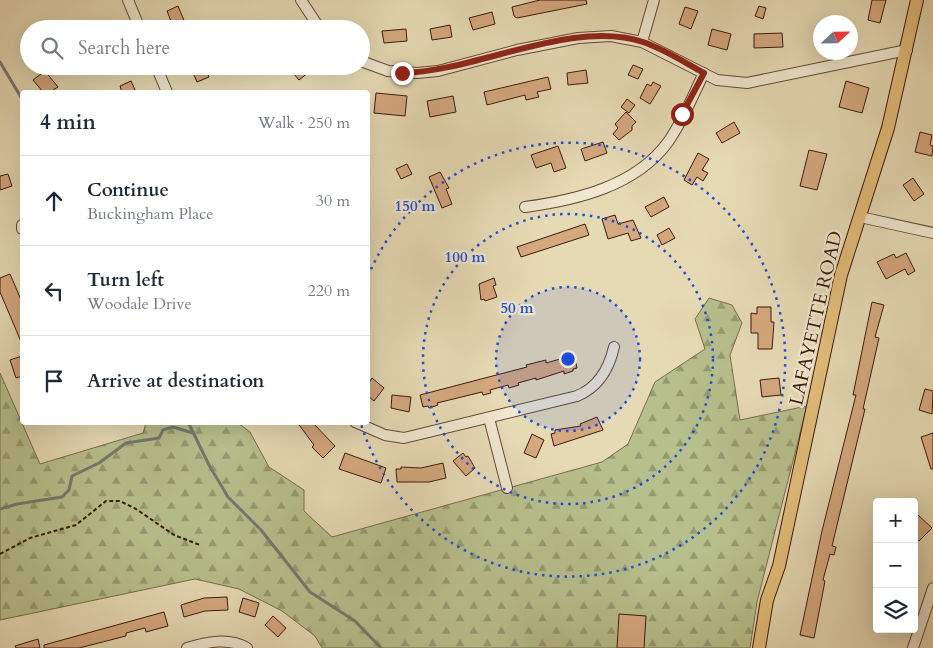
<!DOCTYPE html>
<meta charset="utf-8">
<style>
:root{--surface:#fff;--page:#f6f6f7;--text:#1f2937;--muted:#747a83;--line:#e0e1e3}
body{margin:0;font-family:Cardo,serif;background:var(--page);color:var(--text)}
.controls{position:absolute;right:15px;bottom:15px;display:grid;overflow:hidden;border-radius:5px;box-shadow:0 5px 20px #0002}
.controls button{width:45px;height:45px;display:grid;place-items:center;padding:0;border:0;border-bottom:1px solid var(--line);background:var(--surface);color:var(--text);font:25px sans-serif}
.compass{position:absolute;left:813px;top:15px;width:45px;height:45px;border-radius:50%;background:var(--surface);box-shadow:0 5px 20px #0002;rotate:68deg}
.stop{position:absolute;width:15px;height:15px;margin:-11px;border:4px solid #8f2418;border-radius:50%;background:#fff}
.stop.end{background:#8f2418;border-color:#fff;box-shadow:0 1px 5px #0008}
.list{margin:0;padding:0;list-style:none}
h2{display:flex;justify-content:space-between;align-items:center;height:65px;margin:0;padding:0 20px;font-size:21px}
h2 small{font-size:16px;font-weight:400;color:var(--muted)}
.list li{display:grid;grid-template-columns:32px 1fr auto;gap:15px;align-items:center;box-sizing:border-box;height:90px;padding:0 20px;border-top:1px solid var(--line)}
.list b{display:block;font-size:19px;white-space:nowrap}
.list p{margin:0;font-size:16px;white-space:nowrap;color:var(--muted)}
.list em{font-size:16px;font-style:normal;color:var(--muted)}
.icon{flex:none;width:28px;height:28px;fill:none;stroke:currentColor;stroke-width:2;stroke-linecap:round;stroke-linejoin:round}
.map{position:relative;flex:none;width:933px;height:648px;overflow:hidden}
.search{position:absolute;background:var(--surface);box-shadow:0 5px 20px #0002;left:20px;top:20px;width:350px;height:55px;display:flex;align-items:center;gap:12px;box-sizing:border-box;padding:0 18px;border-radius:28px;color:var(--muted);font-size:19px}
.panel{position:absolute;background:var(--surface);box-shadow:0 5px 20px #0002;left:20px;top:90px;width:350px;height:335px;border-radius:5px}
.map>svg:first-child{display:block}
.forest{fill:url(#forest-firs);stroke:#796c4c}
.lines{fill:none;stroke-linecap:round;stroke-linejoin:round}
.stream{stroke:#737971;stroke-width:3}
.building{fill:#d5a87e;stroke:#3b190c}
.minor-casing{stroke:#664936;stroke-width:12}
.major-casing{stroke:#3b190c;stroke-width:14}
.path{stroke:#3b190c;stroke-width:2;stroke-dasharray:4 2.5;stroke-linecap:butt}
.minor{stroke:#efe7cf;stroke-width:10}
.major{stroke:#e3bd7a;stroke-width:12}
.route{stroke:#8f2418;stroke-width:6}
.ring{fill:none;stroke:#1d4ed8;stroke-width:2.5;stroke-dasharray:2.5 5}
.labels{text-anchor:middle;stroke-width:4.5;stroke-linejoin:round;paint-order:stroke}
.street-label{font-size:19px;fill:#3b190c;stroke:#efe7cf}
.centre{fill:#1d4ed8;stroke:#efe7cf;stroke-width:2.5}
.ring-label{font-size:15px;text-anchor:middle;font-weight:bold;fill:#1d4ed8;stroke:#efe7cf;stroke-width:4.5;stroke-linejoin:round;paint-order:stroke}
</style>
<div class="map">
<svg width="933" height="648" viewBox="0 0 933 648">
<defs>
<pattern id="forest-firs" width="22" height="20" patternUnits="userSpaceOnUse" patternTransform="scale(1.25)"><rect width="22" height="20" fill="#b7bf8c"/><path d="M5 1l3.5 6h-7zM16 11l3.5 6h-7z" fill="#969a71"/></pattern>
</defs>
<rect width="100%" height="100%" fill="#e6dab5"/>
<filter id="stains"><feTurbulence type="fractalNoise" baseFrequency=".004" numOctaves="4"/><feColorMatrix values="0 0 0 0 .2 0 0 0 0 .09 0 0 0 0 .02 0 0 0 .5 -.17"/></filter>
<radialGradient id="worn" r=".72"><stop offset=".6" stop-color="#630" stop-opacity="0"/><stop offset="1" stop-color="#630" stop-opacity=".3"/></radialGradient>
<path class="forest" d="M709,298L732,305L742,323L730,355L740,420L807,406L757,602L750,648H322L315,636L282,611L239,589L195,579L0,620V373L40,464L143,433L146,423H238L250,432L269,467L304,490V511L332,537L602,462L628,444L655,382L705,349L695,319Z"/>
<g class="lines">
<path class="stream" d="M0,62L22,99
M188,422L209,465L228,497L261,530L310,592L355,621L381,648
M0,509L17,504L62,497L69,490L72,476L99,463L126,443L159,438L163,430L173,427L193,433"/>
</g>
<path class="building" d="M540,0H586L587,4L517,18L514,16L512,7Z
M872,0H886L880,23L868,20Z
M178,6L186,25L174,29L167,11Z
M759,6L766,8L763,19L755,16Z
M685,7L698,11L691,29L679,24Z
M492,12L495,24L473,30L469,18Z
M450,25L452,37L432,40L430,29Z
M406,29L407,41L384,43L382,31Z
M712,29L731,34L727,50L708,45Z
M782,33L783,47L754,48V34Z
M633,65L643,69L638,79L628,75Z
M190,66H204L209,77L197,82Z
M287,66H304L309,72L299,80Z
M586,70L588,83L568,85L567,73Z
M45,71L58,87L50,92H43L33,80Z
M548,77L551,89L537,92L539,97L526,100L525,95L487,105L484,92Z
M131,81L136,92H122L120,86Z
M846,81L869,88L862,113L839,107Z
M653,82L661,86L650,104L640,98L647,84L651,86Z
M376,93L407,96L405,116L374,113Z
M453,96L456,112L430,117L427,101Z
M627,99L635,105L629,113L621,107Z
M626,112L636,122L632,126V130L619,140L613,134L618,128L615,124Z
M734,122L740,133L722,143L716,133Z
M920,132L932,135L930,145L933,146L932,156L915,152Z
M603,142L607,153L585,161L581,149Z
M558,146L566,168L554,172L551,163L536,168L531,155Z
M809,150L827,154L817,190L800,186Z
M698,153L709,159L702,170L708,173L703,181L697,177L692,185L684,180Z
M407,164L412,174L401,179L396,169Z
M440,172L449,188L446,189L452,204L442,208L429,177Z
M8,174L12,186L0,190V176Z
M913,178L924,194L914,201L903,185Z
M664,197L669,207L651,217L645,207Z
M615,215L618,224L633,220L641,238L631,241L628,233L608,239L602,219Z
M585,224L589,235L521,257L517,247Z
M669,228L675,238L662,245L657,235Z
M906,253L915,271L908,275L905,269L886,279L877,262L894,254L896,258Z
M10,274L22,302V344L0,292V278Z
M494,278L496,285L493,286L497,297L485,301L484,299L481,300L479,284Z
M872,302L884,305L875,337L879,338L863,409H865L832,546L836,547L834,555L830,554L823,580L825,581L814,638L800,635L822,531L856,395H853Z
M757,307H771V322H774L772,349H758V333H751V313L757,314Z
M574,355L577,368L573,369V371L564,374V371L536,380V378L518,383L519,385L509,388L508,385L490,390L491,393L483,395L482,392L437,403L438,405L429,408L428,406L423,407L420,395L527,367L526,365L546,360V363Z
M22,356V376L16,378L10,360Z
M372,378L384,388L374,401L368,396V384Z
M779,378L781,395L762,397L760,380Z
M925,389L933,391L932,414L919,410Z
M392,395L411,397L409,412L391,408Z
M597,417L603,430L554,446L551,434L555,433V430L581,426L580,424Z
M297,422H312L335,446L323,458L312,447L314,445Z
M933,433V469H931L921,437Z
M532,434L544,440L536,458L524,453Z
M345,453L386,468L381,483L339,469Z
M463,453L466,457L468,456L475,468L466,476L453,461Z
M443,463L446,478L429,482H397L396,469H401V467L421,468Z
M918,515L932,528L919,541L914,536V519Z
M227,597L228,610L205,611L184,617L181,605L204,598Z
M243,598L259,603L255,617L239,612Z
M164,612L168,626L146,632L145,628L126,633V636L79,648H44V645Z
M619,614L646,616L644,648H617Z
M273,616L286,628L278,637L265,625Z
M38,639L40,648H16L15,646Z"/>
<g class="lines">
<g class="minor-casing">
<path id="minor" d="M128,0L140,29
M301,0L320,29
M128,29L138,24
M642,42L654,0
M361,61L388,71L417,73L438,71L517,50L578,38L611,36L642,42L717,80L747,83L907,50
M156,66L167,92
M525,207C577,200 636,186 668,142C683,121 693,95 704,73
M860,217L933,233
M22,225V229
M489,418L507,488
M355,422L385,435L404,438L577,396C599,387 609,369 614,347
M187,648C206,642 229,637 247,648
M913,648L933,588"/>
</g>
<g class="major-casing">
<path id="major" d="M759,648L767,600L779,566L841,275L888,128L917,0"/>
</g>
<path class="path" d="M0,554L30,538L76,525L106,501H120L136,509L174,535L200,545"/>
<use href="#minor" class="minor"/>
<use href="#major" class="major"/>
</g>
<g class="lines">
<path class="route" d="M402,73C475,72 573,18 643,42C664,49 684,62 704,73L682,114"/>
</g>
<circle cx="568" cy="359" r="72" fill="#1d4ed8" fill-opacity=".12"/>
<g class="ring">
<circle cx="568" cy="359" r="72"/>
<circle cx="568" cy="359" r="145"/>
<path d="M368 276A217 217 0 1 1 361 424"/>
</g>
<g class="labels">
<g class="street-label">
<text transform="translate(815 318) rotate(-77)" y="7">LAFAYETTE ROAD</text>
</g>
</g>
<circle cx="568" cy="359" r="8" class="centre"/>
<g class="ring-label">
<text x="415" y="211">150 m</text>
<text x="465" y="262">100 m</text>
<text x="517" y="313">50 m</text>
</g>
<rect width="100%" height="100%" filter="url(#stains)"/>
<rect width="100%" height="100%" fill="url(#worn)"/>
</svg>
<div class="controls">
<button>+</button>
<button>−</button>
<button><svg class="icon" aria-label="layers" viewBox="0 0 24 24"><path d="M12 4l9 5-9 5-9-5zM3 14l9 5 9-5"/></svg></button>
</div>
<svg class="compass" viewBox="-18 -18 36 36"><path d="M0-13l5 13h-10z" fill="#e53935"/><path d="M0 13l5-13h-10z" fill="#747a83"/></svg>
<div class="stop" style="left:682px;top:114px"></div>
<div class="stop end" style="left:402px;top:73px"></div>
<div class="search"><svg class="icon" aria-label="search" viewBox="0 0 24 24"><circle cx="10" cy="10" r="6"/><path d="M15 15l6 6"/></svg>Search here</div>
<section class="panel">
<h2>4 min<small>Walk · 250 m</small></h2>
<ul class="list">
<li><svg class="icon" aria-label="ahead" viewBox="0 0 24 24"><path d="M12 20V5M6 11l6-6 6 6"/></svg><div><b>Continue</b><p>Buckingham Place</p></div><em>30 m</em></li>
<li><svg class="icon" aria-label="left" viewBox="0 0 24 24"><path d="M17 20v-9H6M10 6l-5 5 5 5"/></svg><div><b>Turn left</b><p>Woodale Drive</p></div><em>220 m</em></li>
<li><svg class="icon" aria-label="arrive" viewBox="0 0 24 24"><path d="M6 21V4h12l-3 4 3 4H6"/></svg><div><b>Arrive at destination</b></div></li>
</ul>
</section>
</div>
